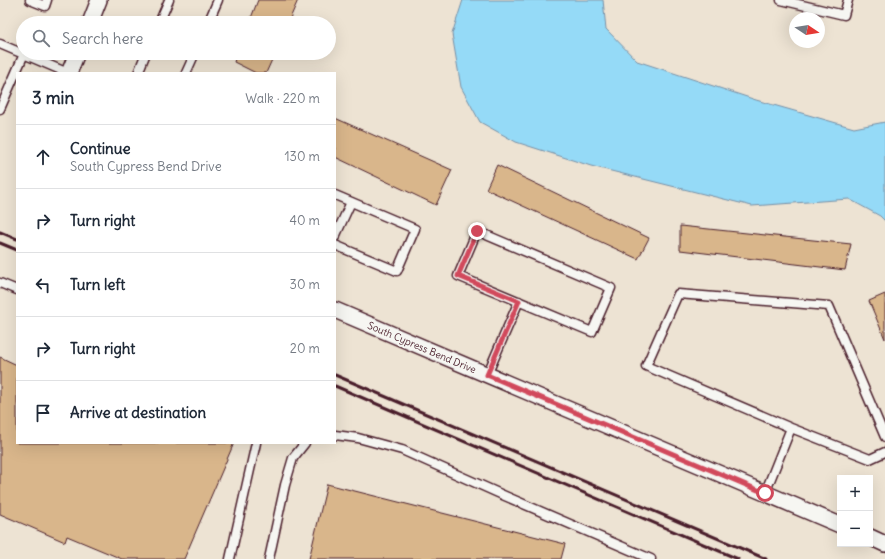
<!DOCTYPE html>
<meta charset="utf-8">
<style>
:root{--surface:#fff;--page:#f6f6f7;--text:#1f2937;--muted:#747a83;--line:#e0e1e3}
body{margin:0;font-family:Delius,sans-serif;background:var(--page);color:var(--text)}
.controls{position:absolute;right:12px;bottom:12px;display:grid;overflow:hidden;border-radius:0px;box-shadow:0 4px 16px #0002}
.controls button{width:36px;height:36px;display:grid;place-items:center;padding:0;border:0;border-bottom:1px solid var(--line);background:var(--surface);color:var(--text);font:20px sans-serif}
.compass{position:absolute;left:789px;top:12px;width:36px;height:36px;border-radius:50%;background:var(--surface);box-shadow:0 4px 16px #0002;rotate:102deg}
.stop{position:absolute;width:12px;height:12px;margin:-9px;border:3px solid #d1495b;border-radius:50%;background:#fff}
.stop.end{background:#d1495b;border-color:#fff;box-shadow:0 1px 4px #0008}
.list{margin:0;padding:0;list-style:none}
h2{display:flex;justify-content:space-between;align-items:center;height:52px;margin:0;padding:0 16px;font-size:17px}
h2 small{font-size:13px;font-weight:400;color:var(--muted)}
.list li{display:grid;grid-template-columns:26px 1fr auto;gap:12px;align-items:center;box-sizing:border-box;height:64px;padding:0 16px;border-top:1px solid var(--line)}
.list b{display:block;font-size:15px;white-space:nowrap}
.list p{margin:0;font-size:13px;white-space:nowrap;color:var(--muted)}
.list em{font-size:13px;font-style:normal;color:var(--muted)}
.icon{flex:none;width:22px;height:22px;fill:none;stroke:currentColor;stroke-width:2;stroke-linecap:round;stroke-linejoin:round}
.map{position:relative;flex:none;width:885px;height:559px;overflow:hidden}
.search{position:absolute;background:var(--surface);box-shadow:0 4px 16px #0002;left:16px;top:16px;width:320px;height:44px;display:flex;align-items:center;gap:10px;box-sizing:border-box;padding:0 14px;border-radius:22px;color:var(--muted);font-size:15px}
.panel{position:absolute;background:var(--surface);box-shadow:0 4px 16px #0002;left:16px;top:72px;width:320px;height:372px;border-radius:0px}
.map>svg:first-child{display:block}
.water{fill:#95daf7;stroke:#778fa5}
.building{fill:#d9b68b;stroke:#4a1f2b}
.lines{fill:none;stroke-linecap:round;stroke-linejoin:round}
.service-casing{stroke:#4a1f2b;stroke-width:11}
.minor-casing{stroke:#4a1f2b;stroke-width:18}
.service{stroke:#f6f6f2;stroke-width:8}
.minor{stroke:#f6f6f2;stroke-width:15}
.rail{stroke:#4a1f2b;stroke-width:3}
.route{stroke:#d1495b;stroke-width:5}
.labels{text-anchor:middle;stroke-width:4;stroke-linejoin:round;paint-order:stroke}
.street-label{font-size:10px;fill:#4a1f2b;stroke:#f6f6f2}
</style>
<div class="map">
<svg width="885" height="559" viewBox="0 0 885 559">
<rect width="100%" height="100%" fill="#ede3d3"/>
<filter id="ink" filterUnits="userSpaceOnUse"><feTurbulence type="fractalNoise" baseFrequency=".025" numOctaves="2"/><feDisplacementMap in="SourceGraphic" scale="8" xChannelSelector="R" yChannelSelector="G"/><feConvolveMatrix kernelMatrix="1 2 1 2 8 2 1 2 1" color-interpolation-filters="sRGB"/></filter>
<g filter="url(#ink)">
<path class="water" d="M463,0H603L606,29L637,61L756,100L854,128L885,122V221L880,216L849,199L752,206L591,166L516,142L480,122L461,87L452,34Z"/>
<path class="building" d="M258,0H298L288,23H249Z
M237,53H275L266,73H256L234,62Z
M335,118L452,170L436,205L335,157Z
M497,165L649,238L638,259L486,189Z
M680,226L851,244L845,270L680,250Z
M885,294V339L869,301Z
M0,357L17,365V443H234L184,559H122L67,536L65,542L0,514Z
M327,484L565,544L561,559H309Z"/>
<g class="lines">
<g class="service-casing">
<path id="service" d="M30,0L45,6L47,0
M781,0L844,15L848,0
M159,23L169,0
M208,23L218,0
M0,44L68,73
M138,73L146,53
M186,73L195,53
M0,109L24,54
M335,195L415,229L397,271L335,245
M477,231L611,288L592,332L458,276Z
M335,237L351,202
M0,283L17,290
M487,375L519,301
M335,435L358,438L402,450L505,496L651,559
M885,437L829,306L678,294L646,366L791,428L870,459L885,452
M765,493L791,428
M230,559L256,443
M269,559L285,485L293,458L305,443"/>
</g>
<g class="minor-casing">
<path id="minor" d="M90,23L99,0
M69,73L77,53
M335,310L840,525
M870,537L885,544"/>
</g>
<use href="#service" class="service"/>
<use href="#minor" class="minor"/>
<path class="rail" d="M0,232L17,239
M0,243L17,250
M335,375L766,559
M335,386L738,559"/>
</g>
</g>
<g class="lines" filter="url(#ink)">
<path class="route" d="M477,231L458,276L519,301L487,375L765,493"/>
</g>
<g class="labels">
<g class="street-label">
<text transform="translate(422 347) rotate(23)" y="4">South Cypress Bend Drive</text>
</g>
</g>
</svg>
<div class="controls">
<button>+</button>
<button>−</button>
</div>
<svg class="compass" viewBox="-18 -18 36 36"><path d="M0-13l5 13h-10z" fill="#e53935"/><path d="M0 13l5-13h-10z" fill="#747a83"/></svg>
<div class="stop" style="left:765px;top:493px"></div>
<div class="stop end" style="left:477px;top:231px"></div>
<div class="search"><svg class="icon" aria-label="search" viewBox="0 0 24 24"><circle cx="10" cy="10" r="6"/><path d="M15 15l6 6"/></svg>Search here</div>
<section class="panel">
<h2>3 min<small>Walk · 220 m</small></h2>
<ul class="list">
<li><svg class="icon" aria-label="ahead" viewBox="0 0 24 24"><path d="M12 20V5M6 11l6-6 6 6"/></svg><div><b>Continue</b><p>South Cypress Bend Drive</p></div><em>130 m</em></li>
<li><svg class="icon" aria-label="right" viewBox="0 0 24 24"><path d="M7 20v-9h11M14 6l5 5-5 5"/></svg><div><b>Turn right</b></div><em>40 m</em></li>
<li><svg class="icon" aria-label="left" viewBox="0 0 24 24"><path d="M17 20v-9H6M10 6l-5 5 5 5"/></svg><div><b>Turn left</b></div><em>30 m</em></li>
<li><svg class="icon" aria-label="right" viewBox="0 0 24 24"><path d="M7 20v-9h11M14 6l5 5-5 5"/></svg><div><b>Turn right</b></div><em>20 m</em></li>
<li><svg class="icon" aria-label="arrive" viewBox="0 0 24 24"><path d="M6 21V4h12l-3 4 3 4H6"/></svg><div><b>Arrive at destination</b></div></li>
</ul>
</section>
</div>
